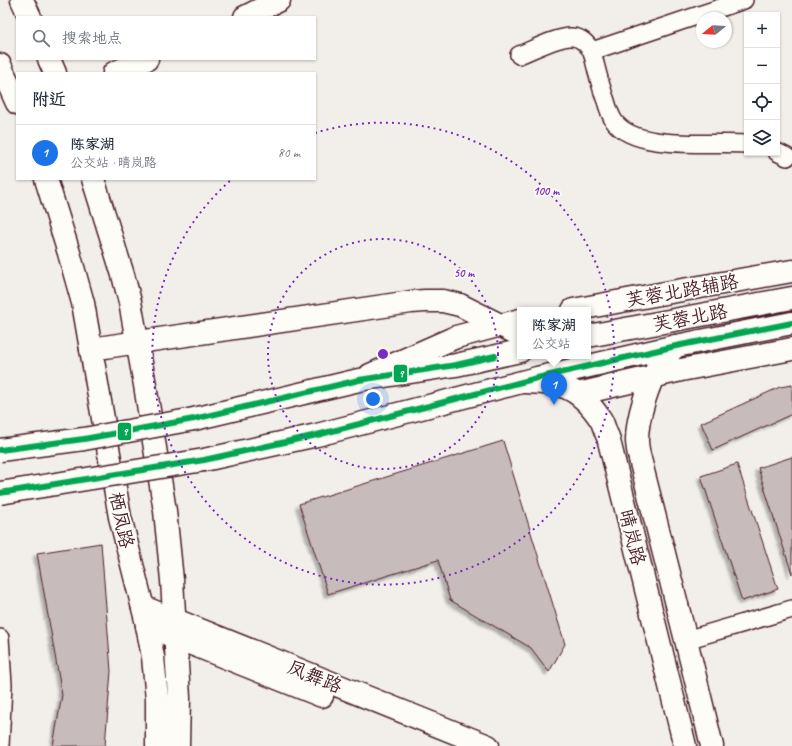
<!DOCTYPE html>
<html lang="zh">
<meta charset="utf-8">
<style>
:root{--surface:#fff;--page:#f6f6f7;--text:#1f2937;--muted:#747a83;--line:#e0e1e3;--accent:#1a73e8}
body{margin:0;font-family:Caveat,"LXGW WenKai TC",sans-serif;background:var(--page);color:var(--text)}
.controls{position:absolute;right:12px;top:12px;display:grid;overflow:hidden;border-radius:0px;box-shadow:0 1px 3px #0004}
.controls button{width:36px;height:36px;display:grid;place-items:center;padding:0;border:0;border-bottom:1px solid var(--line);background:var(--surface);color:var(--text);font:20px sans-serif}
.compass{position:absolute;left:696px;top:12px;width:36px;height:36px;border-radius:50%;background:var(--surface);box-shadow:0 1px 3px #0004;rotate:252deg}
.you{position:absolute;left:373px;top:399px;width:14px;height:14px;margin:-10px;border:3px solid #fff;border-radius:50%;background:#1a73e8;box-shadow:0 0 0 6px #1a73e833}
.badge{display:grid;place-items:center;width:26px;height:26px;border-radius:50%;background:var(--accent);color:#fff;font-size:13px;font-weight:700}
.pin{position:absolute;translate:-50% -33px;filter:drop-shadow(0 1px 2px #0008)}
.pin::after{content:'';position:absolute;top:21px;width:14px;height:12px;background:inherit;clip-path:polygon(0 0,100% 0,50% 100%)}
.popup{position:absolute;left:517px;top:307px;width:74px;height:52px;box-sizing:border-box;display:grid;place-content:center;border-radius:0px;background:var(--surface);filter:drop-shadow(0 1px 3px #0005);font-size:13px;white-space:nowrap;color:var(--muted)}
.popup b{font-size:15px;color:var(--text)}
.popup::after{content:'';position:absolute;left:50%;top:100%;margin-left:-8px;border:8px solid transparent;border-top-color:var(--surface)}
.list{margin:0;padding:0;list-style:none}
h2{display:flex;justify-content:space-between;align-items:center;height:52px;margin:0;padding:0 16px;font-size:17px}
h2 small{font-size:13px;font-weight:400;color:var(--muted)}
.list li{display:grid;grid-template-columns:26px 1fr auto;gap:12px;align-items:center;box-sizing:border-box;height:56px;padding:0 16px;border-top:1px solid var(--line)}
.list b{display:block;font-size:15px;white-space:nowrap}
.list p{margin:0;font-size:13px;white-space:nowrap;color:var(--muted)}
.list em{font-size:13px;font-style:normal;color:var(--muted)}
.icon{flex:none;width:22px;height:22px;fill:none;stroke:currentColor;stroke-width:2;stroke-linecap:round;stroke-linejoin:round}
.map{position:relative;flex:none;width:792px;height:746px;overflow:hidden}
.search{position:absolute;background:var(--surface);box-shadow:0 1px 3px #0004;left:16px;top:16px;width:300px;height:44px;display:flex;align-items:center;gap:10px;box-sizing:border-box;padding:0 14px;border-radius:0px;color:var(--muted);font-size:15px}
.panel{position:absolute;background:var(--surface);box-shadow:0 1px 3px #0004;left:16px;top:72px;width:300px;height:108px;border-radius:0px}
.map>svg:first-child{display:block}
.building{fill:#c8bbbb;stroke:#4a1f2b;filter:url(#shadow)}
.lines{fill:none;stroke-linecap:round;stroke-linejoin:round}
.minor-casing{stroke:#4a1f2b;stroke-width:20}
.tertiary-casing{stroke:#4a1f2b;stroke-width:25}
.secondary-casing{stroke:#4a1f2b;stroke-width:25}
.primary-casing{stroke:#4a1f2b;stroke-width:25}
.minor{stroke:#fdfcf7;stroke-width:17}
.tertiary{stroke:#fdfcf7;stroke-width:22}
.secondary{stroke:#fdfcf7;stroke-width:22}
.primary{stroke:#fdfcf7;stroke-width:22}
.primary-bridge-casing{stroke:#4a1f2b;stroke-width:25;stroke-linecap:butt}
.primary-bridge{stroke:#fdfcf7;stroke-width:22}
.bus-1-casing{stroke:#fdfcf7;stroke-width:9}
.bus-1{stroke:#00a651;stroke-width:6}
.ring{fill:none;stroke:#7b2cbf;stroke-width:2;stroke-dasharray:2 4}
.labels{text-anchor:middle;stroke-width:3.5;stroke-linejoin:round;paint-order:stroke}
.street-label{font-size:19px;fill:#4a1f2b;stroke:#fdfcf7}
.centre{fill:#7b2cbf;stroke:#fdfcf7;stroke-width:2}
.ring-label{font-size:12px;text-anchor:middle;font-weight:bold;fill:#7b2cbf;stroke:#fdfcf7;stroke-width:3.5;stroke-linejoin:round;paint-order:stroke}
.line-badge{stroke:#fdfcf7;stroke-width:1.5}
.badge-label{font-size:11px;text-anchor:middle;font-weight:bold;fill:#fff}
</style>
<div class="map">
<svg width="792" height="746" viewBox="0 0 792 746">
<defs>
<filter id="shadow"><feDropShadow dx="-3.5" dy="3.5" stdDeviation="1" flood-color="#0004"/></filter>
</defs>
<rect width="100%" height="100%" fill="#f2efeb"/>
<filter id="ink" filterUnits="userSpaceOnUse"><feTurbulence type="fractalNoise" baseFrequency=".025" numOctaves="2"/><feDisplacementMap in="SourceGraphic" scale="8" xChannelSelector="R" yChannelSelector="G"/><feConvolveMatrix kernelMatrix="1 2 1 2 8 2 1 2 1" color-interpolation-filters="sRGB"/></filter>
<g filter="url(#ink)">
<path class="building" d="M792,385V414L713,450L701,423L780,387Z
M503,441L565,644L549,672L531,648L450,600L438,560L328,594L299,504Z
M792,457V574L758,468Z
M737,464L778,589L742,601L701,476Z
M101,543L111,671L105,746H53L62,695L37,553Z"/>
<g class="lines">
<g class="minor-casing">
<path id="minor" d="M592,51L744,0
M519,55C532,50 559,36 572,37C581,37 587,44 592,51C596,68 600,85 606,101C608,108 610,115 614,121C635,152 713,141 747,144
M777,152L787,157
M0,638L3,685L0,746
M686,640L792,609"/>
</g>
<g class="tertiary-casing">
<path id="tertiary" d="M245,17L279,0
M114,73L147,59
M573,310L665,293L792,271
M676,346C671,351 664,357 660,364C648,383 637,418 637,440C637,445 638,450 639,455L686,640L712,746
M370,375L456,337L520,320
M525,382C538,383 552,382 565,387C580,393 592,406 601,420C604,425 605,432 608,437L685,746
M578,394L681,370L792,349
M143,607L488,746
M147,626L322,696"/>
</g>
<g class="secondary-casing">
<path id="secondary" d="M22,0L30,17
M49,59L55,73
M0,65L17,103
M46,179L69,253L83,303L120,517L146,620L153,657L157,699V746
M93,179L123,275L130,302L145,385L165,511L172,580L179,698L178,746"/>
</g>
<g class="primary-casing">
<path id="primary" d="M588,336L792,298
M91,349L411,302L425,301H443L460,305L520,335
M194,419L359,380L456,365L520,351
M204,460L317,435L537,378L676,346L792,323"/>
</g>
<use href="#minor" class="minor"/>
<use href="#tertiary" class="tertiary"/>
<use href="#secondary" class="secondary"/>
<use href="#primary" class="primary"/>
<g class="primary-bridge-casing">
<path id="primary-bridge" d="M0,450L84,439L194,419
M0,493L204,460"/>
</g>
<use href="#primary-bridge" class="primary-bridge"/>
<g class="bus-1-casing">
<path id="bus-1" d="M0,450L84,439L194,419L359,380L456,365L495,356
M0,493L204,460L317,435L537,378L676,346L792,323"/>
</g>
<use href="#bus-1" class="bus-1"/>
</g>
</g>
<g class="ring">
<circle cx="383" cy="354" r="115"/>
<path d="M315 133A231 231 0 1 1 231 180"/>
</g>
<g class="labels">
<g class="street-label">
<text transform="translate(682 290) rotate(-10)" y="7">芙蓉北路辅路</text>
<text transform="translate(690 317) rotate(-11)" y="7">芙蓉北路</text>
<text transform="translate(122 520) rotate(78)" y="7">栖凤路</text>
<text transform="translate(633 537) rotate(76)" y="7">晴岚路</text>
<text transform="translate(315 676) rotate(22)" y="7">凤舞路</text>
</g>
</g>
<circle cx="383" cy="354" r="6" class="centre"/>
<g class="ring-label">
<text x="546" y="195">100 m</text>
<text x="464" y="277">50 m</text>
</g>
<g class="line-badge">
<rect x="393" y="364" width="15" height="19" rx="4" fill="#00a651"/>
<rect x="117" y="422" width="15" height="19" rx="4" fill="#00a651"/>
</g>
<g class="badge-label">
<text x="401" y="377">9</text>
<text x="125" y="435">9</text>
</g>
</svg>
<div class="controls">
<button>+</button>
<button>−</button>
<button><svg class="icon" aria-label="locate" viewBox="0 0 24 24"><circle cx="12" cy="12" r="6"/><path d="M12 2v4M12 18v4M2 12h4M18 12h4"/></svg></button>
<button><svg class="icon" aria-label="layers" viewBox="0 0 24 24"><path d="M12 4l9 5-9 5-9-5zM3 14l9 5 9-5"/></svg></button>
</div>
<svg class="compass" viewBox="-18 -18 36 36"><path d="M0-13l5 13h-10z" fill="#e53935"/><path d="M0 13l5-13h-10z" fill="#747a83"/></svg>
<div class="you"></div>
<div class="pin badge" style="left:554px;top:405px">1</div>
<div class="popup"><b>陈家湖</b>公交站</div>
<div class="search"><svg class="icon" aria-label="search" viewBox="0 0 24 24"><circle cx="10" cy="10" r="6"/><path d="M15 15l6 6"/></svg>搜索地点</div>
<section class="panel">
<h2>附近<small></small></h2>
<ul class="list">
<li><span class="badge">1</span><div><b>陈家湖</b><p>公交站 · 晴岚路</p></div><em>80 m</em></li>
</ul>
</section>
</div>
